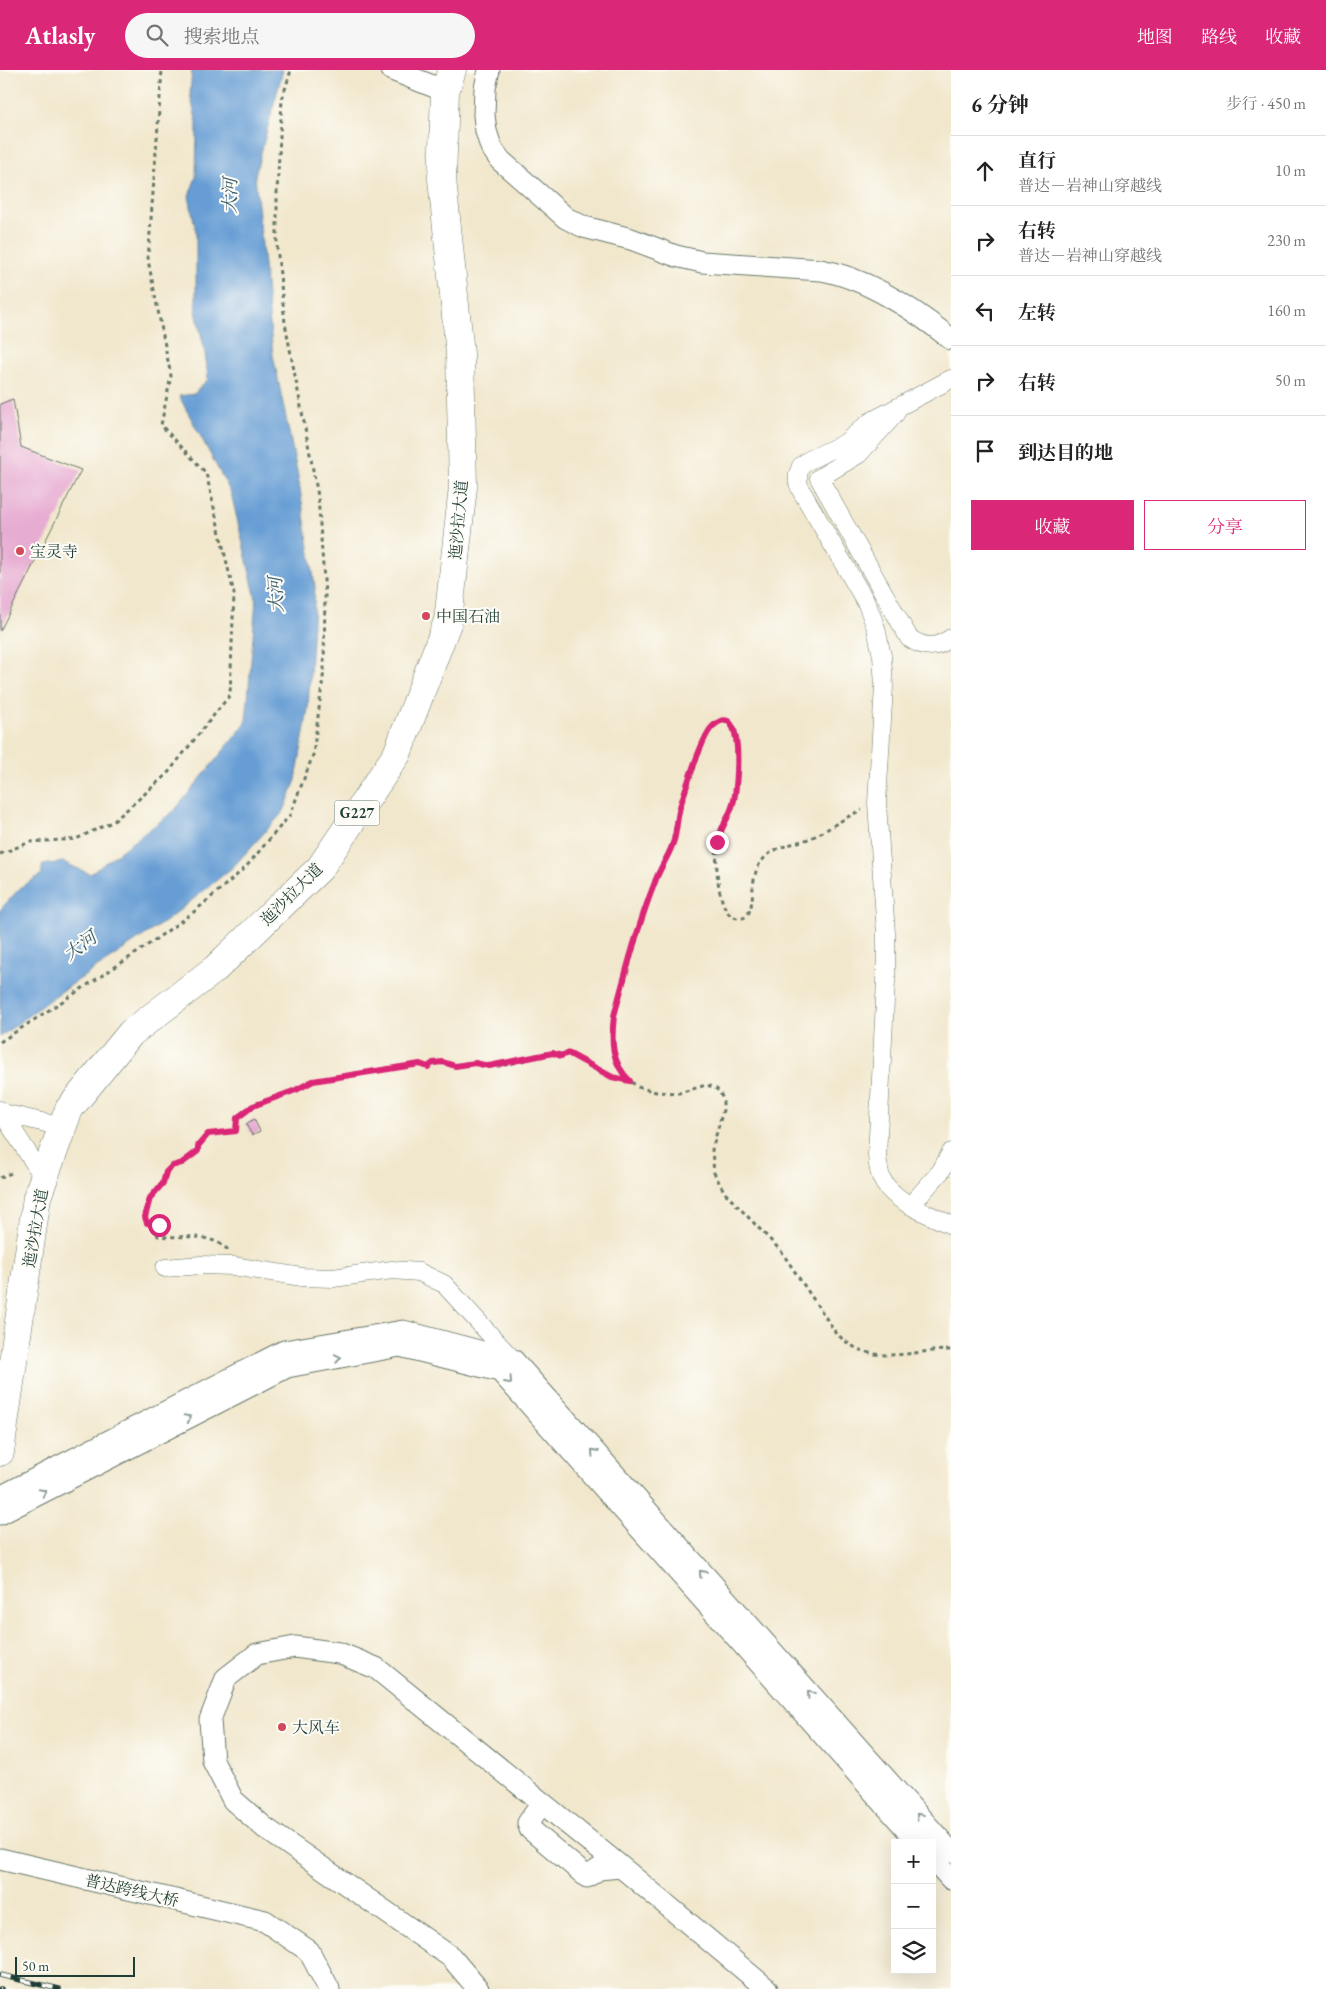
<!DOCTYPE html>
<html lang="zh">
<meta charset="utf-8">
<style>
:root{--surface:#fff;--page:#f6f6f6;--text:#222;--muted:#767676;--line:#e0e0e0;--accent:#db2777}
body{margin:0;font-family:"EB Garamond","Noto Serif SC",serif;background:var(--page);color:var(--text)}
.controls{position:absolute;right:15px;bottom:15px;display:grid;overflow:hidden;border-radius:0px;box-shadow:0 5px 20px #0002}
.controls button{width:45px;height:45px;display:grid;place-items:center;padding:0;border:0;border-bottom:1px solid var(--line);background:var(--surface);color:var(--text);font:25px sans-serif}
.scale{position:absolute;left:15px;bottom:12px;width:120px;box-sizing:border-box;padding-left:5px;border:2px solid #1f3d34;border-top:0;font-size:14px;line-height:18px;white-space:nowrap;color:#1f3d34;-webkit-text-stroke:4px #fdfcf7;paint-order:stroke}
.stop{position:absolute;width:15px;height:15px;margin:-11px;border:4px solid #db2777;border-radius:50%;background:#fff}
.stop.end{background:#db2777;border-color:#fff;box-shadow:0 1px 5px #0008}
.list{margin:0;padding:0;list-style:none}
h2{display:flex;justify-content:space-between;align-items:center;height:65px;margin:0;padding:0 20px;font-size:21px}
h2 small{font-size:16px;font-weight:400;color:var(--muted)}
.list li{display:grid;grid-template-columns:32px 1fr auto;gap:15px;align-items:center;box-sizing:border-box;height:70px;padding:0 20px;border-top:1px solid var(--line)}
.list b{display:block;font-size:19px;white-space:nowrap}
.list p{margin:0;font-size:16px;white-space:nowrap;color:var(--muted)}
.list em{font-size:16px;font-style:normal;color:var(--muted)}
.actions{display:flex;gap:10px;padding:15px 20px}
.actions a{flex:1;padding:11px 0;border:1px solid var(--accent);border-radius:0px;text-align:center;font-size:18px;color:var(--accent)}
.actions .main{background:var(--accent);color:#fff}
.icon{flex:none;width:28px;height:28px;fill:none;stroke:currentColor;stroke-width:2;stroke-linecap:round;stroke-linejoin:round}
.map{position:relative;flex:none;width:951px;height:1919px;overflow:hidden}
header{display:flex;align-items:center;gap:30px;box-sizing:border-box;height:70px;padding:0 25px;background:var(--accent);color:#fff}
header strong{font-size:24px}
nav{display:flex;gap:28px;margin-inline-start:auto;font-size:18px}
.search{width:350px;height:45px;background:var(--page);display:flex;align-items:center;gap:12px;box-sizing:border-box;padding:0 18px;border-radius:28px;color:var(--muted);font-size:19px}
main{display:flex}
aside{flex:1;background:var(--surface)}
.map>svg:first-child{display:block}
.water{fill:#669dd4;stroke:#426d84}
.building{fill:#e7acd2}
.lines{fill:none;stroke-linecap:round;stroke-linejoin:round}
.minor-casing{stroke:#687869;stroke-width:19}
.tertiary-casing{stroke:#687869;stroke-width:23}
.trunk-casing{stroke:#687869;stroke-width:29}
.path{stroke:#687869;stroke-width:3;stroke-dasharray:4 4;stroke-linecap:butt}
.minor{stroke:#fff;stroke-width:18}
.tertiary{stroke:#fff;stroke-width:21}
.trunk{stroke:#fff;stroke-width:28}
.rail-casing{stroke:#1f3d34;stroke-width:5.5}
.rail{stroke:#fdfcf7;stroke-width:4;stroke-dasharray:11;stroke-linecap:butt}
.oneway{stroke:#8f9e9a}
.route{stroke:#db2777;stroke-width:6}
.poi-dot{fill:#d1495b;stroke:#fdfcf7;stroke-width:2}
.labels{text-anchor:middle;stroke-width:4;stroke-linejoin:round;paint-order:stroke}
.shield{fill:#fdfcf7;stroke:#62766e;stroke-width:1}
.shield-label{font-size:15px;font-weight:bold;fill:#1f3d34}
.street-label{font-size:16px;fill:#1f3d34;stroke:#fdfcf7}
.poi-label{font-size:16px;fill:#1f3d34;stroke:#fdfcf7;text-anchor:start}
.water-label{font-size:18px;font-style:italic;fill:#385f6c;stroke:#fdfcf7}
</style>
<header>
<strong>Atlasly</strong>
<div class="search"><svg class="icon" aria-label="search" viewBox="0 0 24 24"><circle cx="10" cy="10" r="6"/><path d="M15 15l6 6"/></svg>搜索地点</div>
<nav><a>地图</a><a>路线</a><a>收藏</a></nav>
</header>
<main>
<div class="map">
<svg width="951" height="1919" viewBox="0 0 951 1919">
<rect width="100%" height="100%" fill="#fdfcf7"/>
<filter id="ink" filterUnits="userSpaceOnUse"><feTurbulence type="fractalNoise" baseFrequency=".02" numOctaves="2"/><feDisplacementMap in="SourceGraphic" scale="10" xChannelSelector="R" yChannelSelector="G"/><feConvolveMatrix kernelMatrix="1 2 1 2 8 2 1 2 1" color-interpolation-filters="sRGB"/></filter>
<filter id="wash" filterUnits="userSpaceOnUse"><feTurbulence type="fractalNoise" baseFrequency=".0096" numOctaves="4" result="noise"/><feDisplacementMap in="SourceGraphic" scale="20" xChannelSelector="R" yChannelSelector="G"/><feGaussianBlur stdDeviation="1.12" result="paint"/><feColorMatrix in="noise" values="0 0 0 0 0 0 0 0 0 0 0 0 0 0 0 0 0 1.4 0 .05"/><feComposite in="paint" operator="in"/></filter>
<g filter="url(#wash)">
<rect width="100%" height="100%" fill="#f1e7cc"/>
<path class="water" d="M192,0H283L255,105L273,285L298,406L315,516L308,639L296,710L284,741L233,797L170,848L49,930L0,967V840L20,818L42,804V795L63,792L90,804L174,741L246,653L256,529L231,423L179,326L194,324L208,309L205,282L196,241V162L189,126L196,107L197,53L190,24Z"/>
<g id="blocks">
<path class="building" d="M13,329L21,377L81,400L0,561V334Z
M254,1049L260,1061L252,1065L246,1054Z"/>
</g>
</g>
<g filter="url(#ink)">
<use href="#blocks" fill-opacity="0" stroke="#687869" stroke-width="1"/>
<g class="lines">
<g class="minor-casing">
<path id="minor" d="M951,309L870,352L845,373L809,390L801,396L798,404V413L802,422L867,534L876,558L882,586L884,616L877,733L886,864V911L877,1086C878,1095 879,1105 884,1113C898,1134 929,1144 951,1155
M896,343L859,384L819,408L909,568C924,578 936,579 951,568
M0,1040L44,1108
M3,1043L63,1057
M911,1135L941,1101L951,1082
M165,1198L201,1195L233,1196L302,1207L333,1208L392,1200L419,1202L444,1214L513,1290"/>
</g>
<g class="tertiary-casing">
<path id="tertiary" d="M392,0L445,21
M489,0L485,18L484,45L486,61L491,77L500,90L566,148L584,157L631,169L676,186L702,192L821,200C866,208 915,240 951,269
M0,1427L284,1281L403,1261L513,1290L951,1782
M0,1444L287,1297L400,1276L500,1301L919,1773
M542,1733L528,1753L530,1759L587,1807L599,1799L620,1797
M932,1788L951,1809
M0,1789L265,1851L309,1881L329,1919
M478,1919L451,1887L265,1758L233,1730L213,1691L210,1650L226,1608L257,1584L295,1577L339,1583L376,1598L626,1801L767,1919"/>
</g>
<g class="trunk-casing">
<path id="trunk" d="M0,1382L37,1127L69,1039L131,963L215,899L320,798L397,684L448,551L463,417L460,284L442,109L445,21L452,0"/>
</g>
<path class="path" d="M0,784L30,772L76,769L114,751L167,704L230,625L234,524L206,403L161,355L171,306L148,190L162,0
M0,972L138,882L195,841L245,798L290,745L313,685L324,600L325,524L318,426L285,253L277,176V122L282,29L291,0
M629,1010C611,993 611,970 614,947L647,833L655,810L671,779L680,737L706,665C717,648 732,643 737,667C736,687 738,709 735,728C732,742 723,751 719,763C714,779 716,838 732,846C753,857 752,828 753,817C754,808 756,798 761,792C774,774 797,775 815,766C831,758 845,747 862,740
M0,1108L11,1103
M228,1180C208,1161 183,1169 158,1166L156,1161L159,1154L147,1153L145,1147L150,1128L163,1113L166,1101L171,1096L182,1093L197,1081L198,1076L208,1064L236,1061L237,1048L253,1035L296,1020L313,1011L419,994L428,997C438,990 444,994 454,995C460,996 467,993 473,993C479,993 483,996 489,996C509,998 530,985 550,983C558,983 559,986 568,983L612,1007L630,1011L638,1017L656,1022L679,1023L706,1015L714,1017L720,1022L723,1030V1040L712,1080L714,1103L725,1123L781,1181L836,1263C872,1299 906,1280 951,1280"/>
<use href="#minor" class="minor"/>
<use href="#tertiary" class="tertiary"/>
<use href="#trunk" class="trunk"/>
<g class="rail-casing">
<path id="rail" d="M0,1905L59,1919
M0,1919H1"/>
</g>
<use href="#rail" class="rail"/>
</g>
<defs><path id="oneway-chevron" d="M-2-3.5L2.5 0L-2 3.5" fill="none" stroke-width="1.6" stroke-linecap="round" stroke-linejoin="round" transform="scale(1.25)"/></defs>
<g class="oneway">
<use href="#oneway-chevron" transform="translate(338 1288) rotate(-11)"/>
<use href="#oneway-chevron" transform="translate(509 1311) rotate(48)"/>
<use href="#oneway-chevron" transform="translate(188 1348) rotate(-27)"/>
<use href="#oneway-chevron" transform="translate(594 1382) rotate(-132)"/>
<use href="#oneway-chevron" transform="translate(43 1422) rotate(-27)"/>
<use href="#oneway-chevron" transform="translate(702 1503) rotate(-132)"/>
<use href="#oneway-chevron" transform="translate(810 1624) rotate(-132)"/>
<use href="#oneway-chevron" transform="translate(919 1746) rotate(-132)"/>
</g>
</g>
<g class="lines" filter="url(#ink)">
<path class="route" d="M159,1155L147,1153L145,1147L150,1128L163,1113L166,1102L172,1096L182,1093L198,1081V1076L208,1064L236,1061L237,1048L253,1036L296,1020L313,1011L420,994L428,997L433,993L443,992L455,996L475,993L489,996L553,983L561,986L568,983L612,1007L630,1011C611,993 611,971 614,946C626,901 638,855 655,812C660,797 670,785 674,770C677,759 677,748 680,737C685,721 702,665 713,656C746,627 737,717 734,730C731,745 721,757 717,772"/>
</g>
<g class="poi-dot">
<circle cx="20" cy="481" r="5"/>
<circle cx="426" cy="546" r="5"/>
<circle cx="282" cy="1657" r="5"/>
</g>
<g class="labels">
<rect class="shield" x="334.5" y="730.5" width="45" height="25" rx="4"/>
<g class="shield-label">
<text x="357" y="748">G227</text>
</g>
<g class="street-label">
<text transform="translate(458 450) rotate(-85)" y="6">迤沙拉大道</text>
<text transform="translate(291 824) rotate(-45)" y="6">迤沙拉大道</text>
<text transform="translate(35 1158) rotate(-80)" y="6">迤沙拉大道</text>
<text transform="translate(132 1820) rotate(13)" y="6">普达跨线大桥</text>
</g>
<g class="poi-label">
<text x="30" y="487">宝灵寺</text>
<text x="436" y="552">中国石油</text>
<text x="292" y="1663">大风车</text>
</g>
<g class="water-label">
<text transform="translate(230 126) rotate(-89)" y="6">大河</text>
<text transform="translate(276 525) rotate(-93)" y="6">大河</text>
<text transform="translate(80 876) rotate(-36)" y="6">大河</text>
</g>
</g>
</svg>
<div class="controls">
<button>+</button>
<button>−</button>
<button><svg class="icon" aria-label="layers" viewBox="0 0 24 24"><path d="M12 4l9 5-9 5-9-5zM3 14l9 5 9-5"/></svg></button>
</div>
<div class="scale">50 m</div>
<div class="stop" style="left:159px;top:1155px"></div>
<div class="stop end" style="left:717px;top:772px"></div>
</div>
<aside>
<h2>6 分钟<small>步行 · 450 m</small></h2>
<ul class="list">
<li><svg class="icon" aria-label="ahead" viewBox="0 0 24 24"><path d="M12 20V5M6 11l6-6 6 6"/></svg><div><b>直行</b><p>普达－岩神山穿越线</p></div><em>10 m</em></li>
<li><svg class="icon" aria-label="right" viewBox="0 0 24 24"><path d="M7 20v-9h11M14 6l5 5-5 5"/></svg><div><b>右转</b><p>普达－岩神山穿越线</p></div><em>230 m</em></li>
<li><svg class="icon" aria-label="left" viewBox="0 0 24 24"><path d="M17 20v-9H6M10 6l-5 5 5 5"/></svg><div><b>左转</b></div><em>160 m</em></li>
<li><svg class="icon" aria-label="right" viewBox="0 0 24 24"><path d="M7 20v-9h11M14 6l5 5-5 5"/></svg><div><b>右转</b></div><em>50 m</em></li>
<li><svg class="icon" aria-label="arrive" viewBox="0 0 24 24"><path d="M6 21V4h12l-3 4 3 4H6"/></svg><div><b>到达目的地</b></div></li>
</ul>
<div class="actions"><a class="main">收藏</a><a>分享</a></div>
</aside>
</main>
